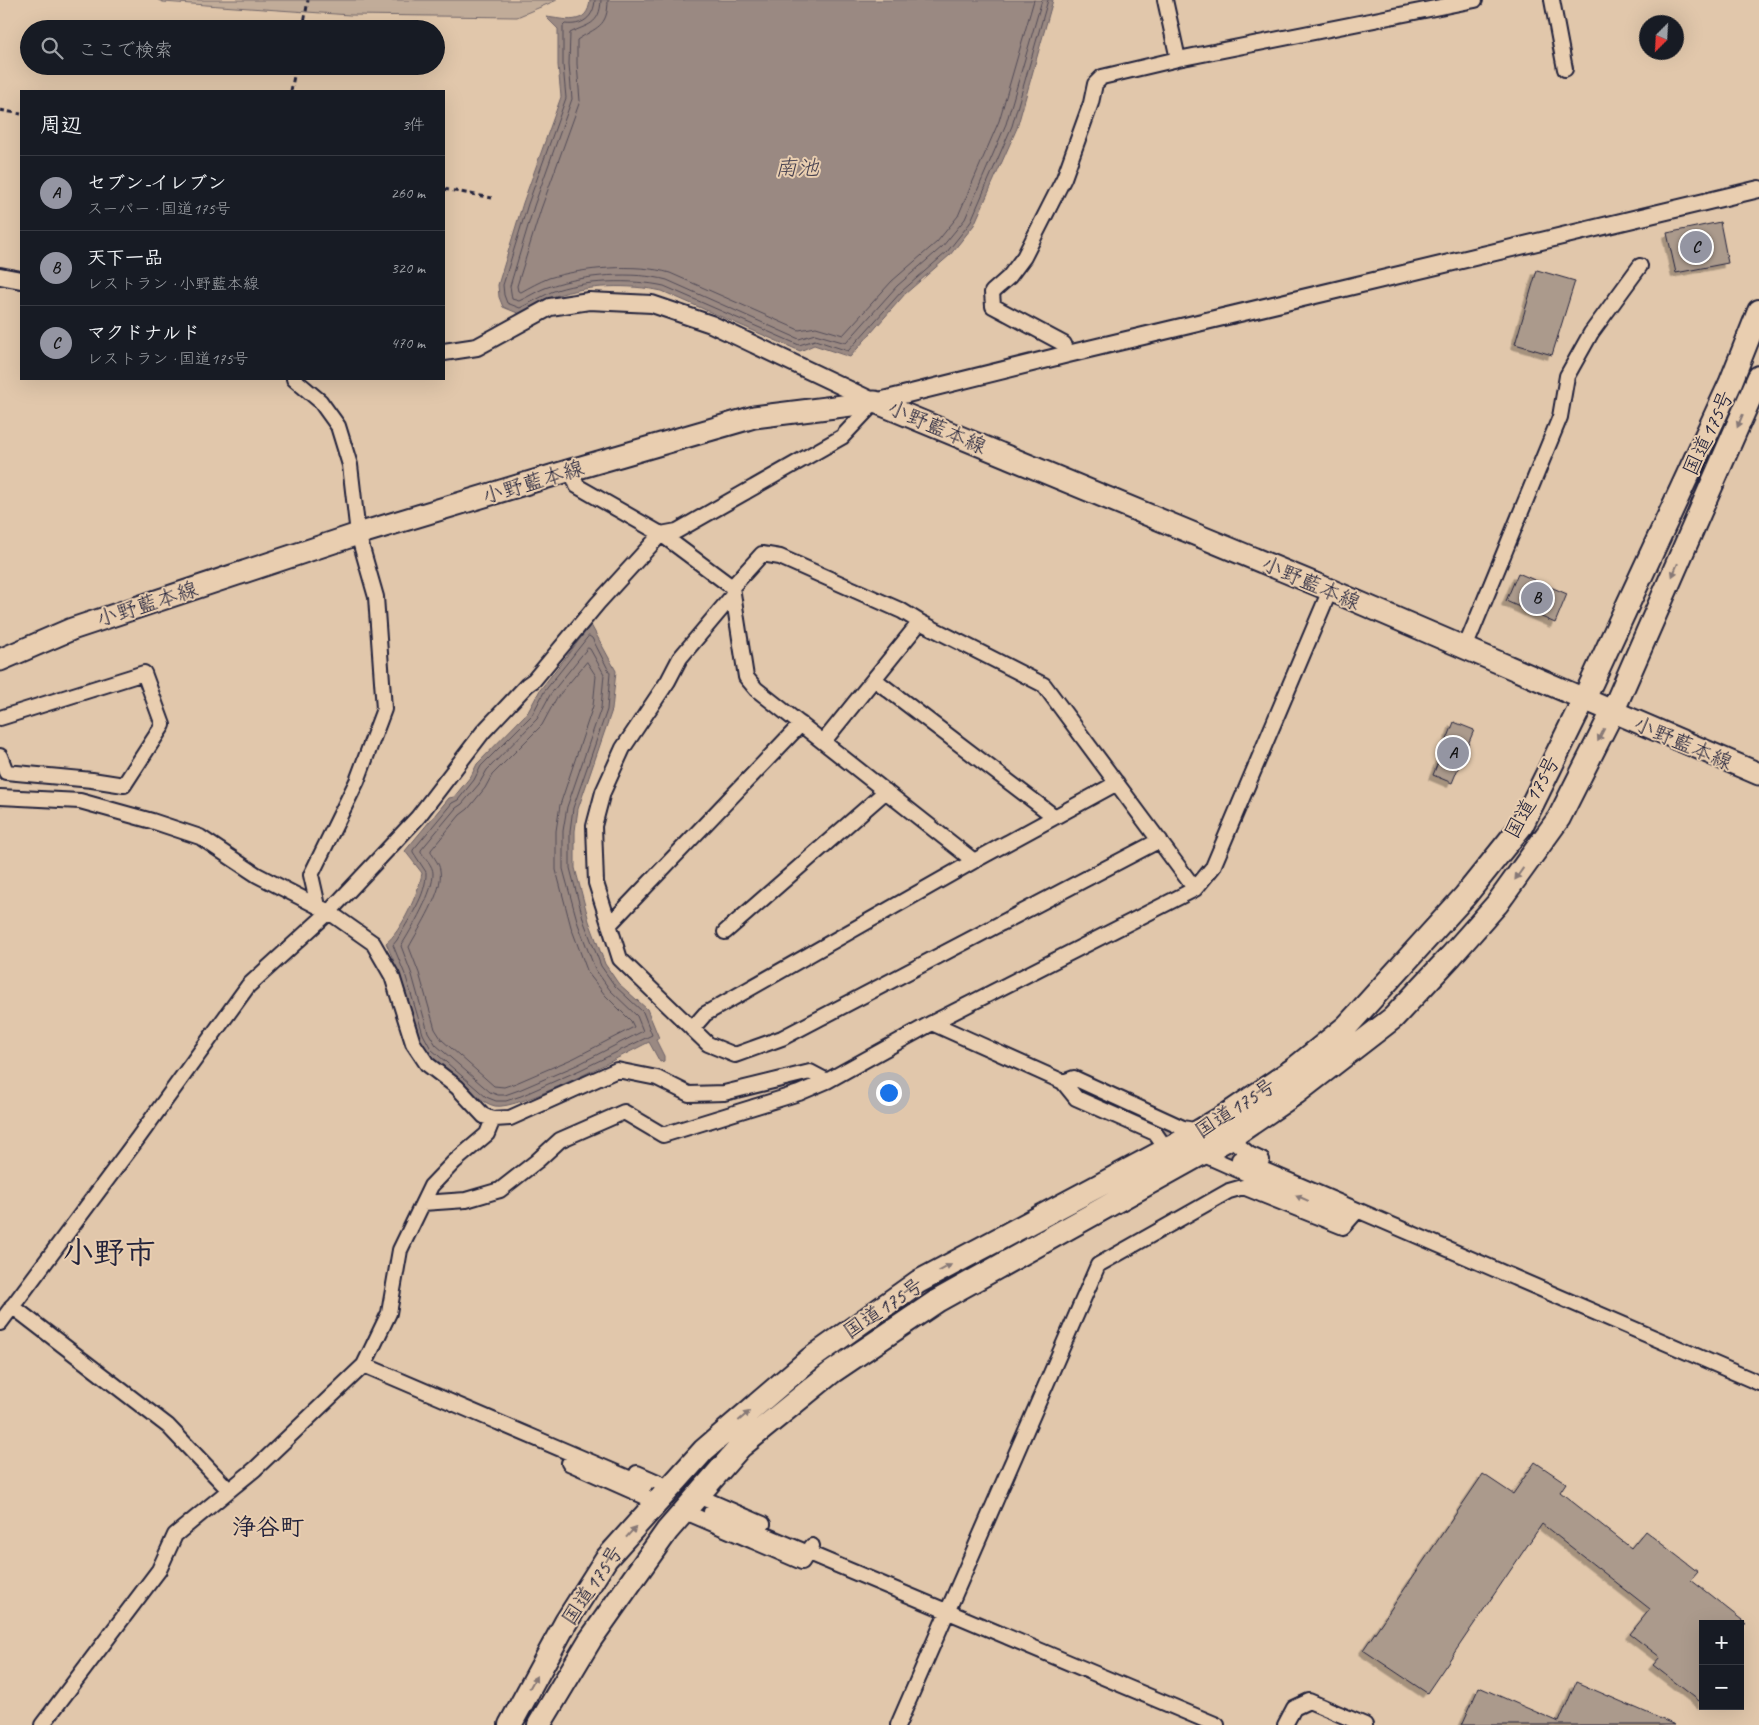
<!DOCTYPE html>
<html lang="ja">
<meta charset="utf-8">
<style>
:root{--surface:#171b24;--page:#20242c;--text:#f1f3f6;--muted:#9ea1a6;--line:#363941;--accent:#9495a2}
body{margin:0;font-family:Caveat,"Klee One",sans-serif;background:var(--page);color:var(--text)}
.controls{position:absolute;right:15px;bottom:15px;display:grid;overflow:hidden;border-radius:0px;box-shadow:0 5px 20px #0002}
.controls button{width:45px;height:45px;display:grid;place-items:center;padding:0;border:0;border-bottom:1px solid var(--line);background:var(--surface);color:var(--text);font:25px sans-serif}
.compass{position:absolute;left:1639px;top:15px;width:45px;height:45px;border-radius:50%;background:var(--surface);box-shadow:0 5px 20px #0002;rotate:204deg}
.you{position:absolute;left:888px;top:1092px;width:18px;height:18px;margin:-12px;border:4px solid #fff;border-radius:50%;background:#1a73e8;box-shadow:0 0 0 8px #1a73e833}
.badge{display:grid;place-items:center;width:32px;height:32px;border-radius:50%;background:var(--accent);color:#111;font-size:16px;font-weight:700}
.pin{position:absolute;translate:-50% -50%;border:2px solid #fff;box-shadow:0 1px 5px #0006}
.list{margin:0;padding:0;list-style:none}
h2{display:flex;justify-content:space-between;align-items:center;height:65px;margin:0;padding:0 20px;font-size:21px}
h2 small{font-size:16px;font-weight:400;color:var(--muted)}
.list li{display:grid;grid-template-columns:32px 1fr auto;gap:15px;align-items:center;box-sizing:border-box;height:75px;padding:0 20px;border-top:1px solid var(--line)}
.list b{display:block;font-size:19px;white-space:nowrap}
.list p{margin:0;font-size:16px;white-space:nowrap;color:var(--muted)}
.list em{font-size:16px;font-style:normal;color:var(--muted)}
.icon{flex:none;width:28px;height:28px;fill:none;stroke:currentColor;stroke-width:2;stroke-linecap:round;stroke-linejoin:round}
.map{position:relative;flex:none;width:1759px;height:1725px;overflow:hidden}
.search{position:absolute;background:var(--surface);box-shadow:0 5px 20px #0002;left:20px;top:20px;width:425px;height:55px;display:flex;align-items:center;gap:12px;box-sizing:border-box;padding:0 18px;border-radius:28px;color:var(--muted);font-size:19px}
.panel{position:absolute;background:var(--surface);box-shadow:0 5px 20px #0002;left:20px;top:90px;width:425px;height:290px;border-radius:0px}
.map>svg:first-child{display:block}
.green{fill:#c1ac99;stroke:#72676a}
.water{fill:#9a8982;stroke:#6a6066}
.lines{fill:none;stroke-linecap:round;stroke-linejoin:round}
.shore{stroke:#524b57;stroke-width:1}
.building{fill:#ab9a8c;stroke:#22223b;filter:url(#shadow)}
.minor-tunnel{stroke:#bba695;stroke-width:14;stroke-dasharray:14 7;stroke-linecap:butt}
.minor-casing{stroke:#22223b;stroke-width:18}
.tertiary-casing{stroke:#22223b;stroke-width:20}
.primary-casing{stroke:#22223b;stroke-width:25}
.trunk-casing{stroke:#22223b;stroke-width:26}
.path{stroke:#22223b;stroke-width:3;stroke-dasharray:5 4;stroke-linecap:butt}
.minor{stroke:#e9ceb0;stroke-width:14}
.tertiary{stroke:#e9ceb0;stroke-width:16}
.primary{stroke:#e9ceb0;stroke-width:21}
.trunk{stroke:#e9ceb0;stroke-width:22}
.oneway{fill:#867876}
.labels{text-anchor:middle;stroke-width:4;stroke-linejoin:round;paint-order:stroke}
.street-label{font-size:21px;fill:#22223b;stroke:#e9ceb0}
.water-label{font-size:22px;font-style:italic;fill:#464150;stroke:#e9ceb0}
.quarter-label{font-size:24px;font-weight:bold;fill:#22223b;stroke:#e9ceb0}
.town-label{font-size:31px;font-weight:bold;fill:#22223b;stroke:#e9ceb0}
</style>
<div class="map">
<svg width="1759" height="1725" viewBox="0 0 1759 1725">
<defs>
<filter id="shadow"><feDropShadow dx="-4.5" dy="4.5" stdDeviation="0" flood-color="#0004"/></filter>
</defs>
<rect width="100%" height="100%" fill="#e1c7ab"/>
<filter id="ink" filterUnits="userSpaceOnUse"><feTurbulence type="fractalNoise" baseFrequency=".02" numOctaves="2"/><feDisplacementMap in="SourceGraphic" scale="10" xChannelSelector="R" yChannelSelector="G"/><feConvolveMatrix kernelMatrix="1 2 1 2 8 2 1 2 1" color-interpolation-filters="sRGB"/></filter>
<g filter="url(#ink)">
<path class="green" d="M158,0H557L517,17L350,15L163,2Z"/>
<path class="water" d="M590,0H1053L1017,128L974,225L950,255L905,294L850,357L814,345L800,351L662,291C629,284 587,285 555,296C543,300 531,307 520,314L503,307L499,297L498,285L523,203L561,97L558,65V29L546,17C564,19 588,27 590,0Z
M591,625L616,671L612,710L578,809L575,831V868L589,921L605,964L618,983L647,1009L659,1038L656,1040L664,1056V1061L660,1062L649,1042C623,1055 518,1111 495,1106C480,1103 468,1086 457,1077C441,1065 425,1055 418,1036C414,1026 412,1014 409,1003C403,982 395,963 386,943C401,932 419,892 422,873L405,851L449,798L454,797L471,776L477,764L528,712L540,690Z"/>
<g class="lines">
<path class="shore" d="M595,0C594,18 582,26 565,24L563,26V65L566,98L528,204L503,285L504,295L507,303L520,308C530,303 541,297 551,292C582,280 633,279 664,286L799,345L815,340L848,351L902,291L947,252L970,223L1012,126L1048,0
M601,0C600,26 587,24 570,33L569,64L572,99L534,206L510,286L512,299L519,301C530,296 540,289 551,286C583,275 634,271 667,280L799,339L815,334L846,343L897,286L942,247L965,219L1006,124L1042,0
M608,0C608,28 596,27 577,40V64L580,101L541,209L517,286L518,291L521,292C530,287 539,282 549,278C582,268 637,263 670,273L799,330L816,327L843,335L892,281L937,242L958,216L999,121L1034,0
M589,636L592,638L610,673L607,710L573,808L570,831V868L584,922L601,966L615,986L643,1012L652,1035L580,1070L521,1096L506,1101H496L486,1097L431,1049L423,1034L406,977L393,945L397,940C408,920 427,895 426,872L413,852V850L452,803L458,800L474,780L481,766L532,715L544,692Z
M588,648L590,649L604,674L601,708L567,807L563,831V869L578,924L595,969L610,990L637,1016L643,1031L577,1065L519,1090L505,1095H498L490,1092L436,1045L428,1032L412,975L401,946C411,930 434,891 433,873C433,866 425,858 421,852V850L456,808L462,804L479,784L487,770L537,719L550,695Z
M587,662L596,676L593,706L560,805L556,831V870L571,927L588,973L605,995L631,1021L634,1027L574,1058L516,1083L504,1087L494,1086L442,1040L435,1029L419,973L409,947C419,928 444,891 440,870C439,863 434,858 431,852V850L460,815L468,809L485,788L492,775L542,725L556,699Z"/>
</g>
<path class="building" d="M1720,222L1728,263L1676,273L1667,233Z
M1537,270L1575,281L1552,355L1515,344Z
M1518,573L1567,594L1555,623L1506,601Z
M1454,722L1474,730L1452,783L1433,775Z
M1535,1462L1566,1483L1560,1492L1631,1548L1645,1531L1698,1572L1691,1580L1747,1624H1703V1704L1653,1665L1660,1657L1630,1634L1650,1609L1542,1524L1427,1693L1363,1650L1483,1474L1513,1494Z
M1576,1682L1675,1725H1462L1479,1687L1559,1722Z"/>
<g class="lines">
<path class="minor-tunnel" d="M1165,1127L1189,1138
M1209,1146L1239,1159
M645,1485L711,1512"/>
<g class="minor-casing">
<path id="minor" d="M1165,0L1178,59
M1552,0L1565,69
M1068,354L1064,344L993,306L992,292L1009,277L1024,257L1064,178L1091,103L1095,84L1102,77L1178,59L1475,0
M294,379L320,401L338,426L350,465L358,534L376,597L384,709L357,781L311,875L318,906
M571,470L577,486L661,534L732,587L746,677L756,689L974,861
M732,587L762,554L780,557L902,611L920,622
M733,595L680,658L668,681L623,748L603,792L594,826L596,883L620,959L708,1044L735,1055L782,1038L1160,840
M1465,648L1560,417L1567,376L1591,333L1640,266
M874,679L1055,817
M0,718L144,673L163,725L124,785L92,780L6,772L0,756
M824,741L920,622L1044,685L1195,889
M0,797L80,801L152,821L200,837L257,875L329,912L373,943L392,976L413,1043L427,1064L457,1087L484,1116L493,1119L510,1118L617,1070L657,1078L689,1094L724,1093L810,1072L827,1081
M609,925L801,724
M725,932L886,791
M932,1023L1070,1085
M692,1029L705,1014L974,861L1117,783
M1230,1138L1249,1154L1262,1160
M1167,1150L1155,1133L1076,1098L1063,1082L1074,1078L1183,1128L1199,1131
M1202,1154L1333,1212L1355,1211
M1239,1159L1759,1383
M423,1203L466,1200L500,1190L537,1161L560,1140L624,1112L663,1135L799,1093L827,1081L932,1023L1195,889L1213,867L1330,590
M12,1306L168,1426L229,1490
M0,1323L138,1138L248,986L329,912L418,817L483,732L527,685L534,680L598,603L661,534L677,531L842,437L875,402
M364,1365L645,1485
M569,1463L657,1502
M637,1473L671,1488
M698,1496L763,1524
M683,1511L802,1562L812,1546
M711,1512L1217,1725
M42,1725L159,1570L175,1535L255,1469L364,1365L389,1313L400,1250L431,1186L454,1162L487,1134L493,1119
M898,1725L1098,1265L1229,1191L1243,1187L1343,1227L1357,1211
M1285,1725L1294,1708L1309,1701L1365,1725"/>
</g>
<g class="tertiary-casing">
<path id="tertiary" d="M0,276L21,280
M444,352L477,347L550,307L589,301L652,304L711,324L875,402L1068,354L1759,189"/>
</g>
<g class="primary-casing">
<path id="primary" d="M0,660L72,629L358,534L571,470L754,417L875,402L1330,590L1759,774"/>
</g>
<g class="trunk-casing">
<path id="trunk" d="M510,1725L566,1622L606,1559L704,1450L810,1359L918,1282L1179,1143L1228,1114L1294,1069L1347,1026L1465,896L1522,825L1584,699L1730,384L1759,311
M539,1725L590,1640L667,1531L740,1447L832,1372L937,1301L1230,1138L1296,1093L1393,1018L1451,956L1497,904L1559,818L1612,713L1759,377"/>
</g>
<path class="path" d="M303,29L308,0
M291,91L296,66
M0,110L21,114
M444,189L492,198"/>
<use href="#minor" class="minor"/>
<use href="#tertiary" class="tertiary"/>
<use href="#primary" class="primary"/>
<use href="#trunk" class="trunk"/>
</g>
<defs><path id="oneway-solid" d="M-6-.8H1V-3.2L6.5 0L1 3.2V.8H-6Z" transform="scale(1.25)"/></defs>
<g class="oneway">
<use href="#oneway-solid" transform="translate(1740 421) rotate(113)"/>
<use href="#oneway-solid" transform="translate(1675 570) rotate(113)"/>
<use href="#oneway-solid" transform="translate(1601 735) rotate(117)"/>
<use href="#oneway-solid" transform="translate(1519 874) rotate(125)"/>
<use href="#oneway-solid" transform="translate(1302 1198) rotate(-156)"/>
<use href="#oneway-solid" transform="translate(945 1268) rotate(-28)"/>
<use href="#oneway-solid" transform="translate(744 1416) rotate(-41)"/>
<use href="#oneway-solid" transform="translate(631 1532) rotate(-48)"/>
<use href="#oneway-solid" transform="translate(533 1682) rotate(-61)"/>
</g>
</g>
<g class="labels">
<g class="street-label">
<text transform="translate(937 427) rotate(23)" y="7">小野藍本線</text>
<text transform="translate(1708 433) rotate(-65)" y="7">国道175号</text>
<text transform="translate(533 482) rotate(-17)" y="7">小野藍本線</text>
<text transform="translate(1311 583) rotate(23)" y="7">小野藍本線</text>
<text transform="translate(147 604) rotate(-18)" y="7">小野藍本線</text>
<text transform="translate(1683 743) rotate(23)" y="7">小野藍本線</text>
<text transform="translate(1532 797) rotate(-61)" y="7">国道175号</text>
<text transform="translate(1235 1108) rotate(-33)" y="7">国道175号</text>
<text transform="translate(883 1308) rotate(-34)" y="7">国道175号</text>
<text transform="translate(592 1585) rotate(-56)" y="7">国道175号</text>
</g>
<g class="water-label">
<text x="797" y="175">南池</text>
</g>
<g class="quarter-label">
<text x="268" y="1535">浄谷町</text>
</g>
<g class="town-label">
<text x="109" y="1263">小野市</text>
</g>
</g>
</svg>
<div class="controls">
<button>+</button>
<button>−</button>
</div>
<svg class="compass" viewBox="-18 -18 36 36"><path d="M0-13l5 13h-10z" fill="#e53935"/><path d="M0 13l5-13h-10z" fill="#9ea1a6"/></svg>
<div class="you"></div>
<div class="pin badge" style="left:1453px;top:753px">A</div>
<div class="pin badge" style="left:1537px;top:598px">B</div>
<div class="pin badge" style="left:1696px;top:247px">C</div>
<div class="search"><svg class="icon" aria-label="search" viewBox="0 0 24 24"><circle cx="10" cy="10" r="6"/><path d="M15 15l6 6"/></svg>ここで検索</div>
<section class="panel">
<h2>周辺<small>3件</small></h2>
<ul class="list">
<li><span class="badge">A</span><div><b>セブン-イレブン</b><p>スーパー · 国道175号</p></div><em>260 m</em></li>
<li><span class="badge">B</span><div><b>天下一品</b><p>レストラン · 小野藍本線</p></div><em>320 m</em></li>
<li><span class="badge">C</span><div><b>マクドナルド</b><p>レストラン · 国道175号</p></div><em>470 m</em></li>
</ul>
</section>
</div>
